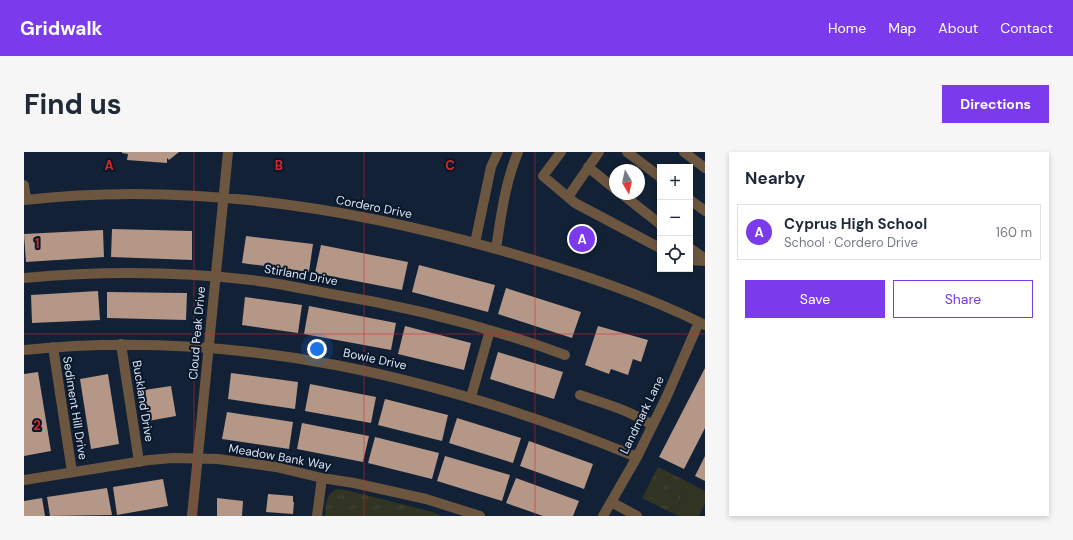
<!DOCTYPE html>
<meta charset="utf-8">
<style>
:root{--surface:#fff;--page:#f6f6f7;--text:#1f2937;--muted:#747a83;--line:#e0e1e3;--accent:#7c3aed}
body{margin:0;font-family:"DM Sans",sans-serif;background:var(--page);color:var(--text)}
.controls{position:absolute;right:12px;top:12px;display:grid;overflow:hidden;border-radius:0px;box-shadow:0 2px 6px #0003}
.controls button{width:36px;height:36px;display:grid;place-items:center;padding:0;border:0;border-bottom:1px solid var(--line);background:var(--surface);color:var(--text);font:20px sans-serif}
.compass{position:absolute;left:585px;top:12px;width:36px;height:36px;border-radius:50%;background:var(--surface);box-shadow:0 2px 6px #0003;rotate:171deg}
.you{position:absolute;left:293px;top:197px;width:14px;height:14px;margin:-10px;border:3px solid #fff;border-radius:50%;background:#1a73e8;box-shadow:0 0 0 6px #1a73e833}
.badge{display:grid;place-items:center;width:26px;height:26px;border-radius:50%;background:var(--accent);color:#fff;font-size:13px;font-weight:700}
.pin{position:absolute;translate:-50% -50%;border:2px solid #fff;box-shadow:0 1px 4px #0006}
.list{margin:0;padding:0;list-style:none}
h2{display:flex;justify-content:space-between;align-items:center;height:52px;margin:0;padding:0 16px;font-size:17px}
h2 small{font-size:13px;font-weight:400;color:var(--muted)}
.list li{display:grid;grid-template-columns:26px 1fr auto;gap:12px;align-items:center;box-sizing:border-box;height:56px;margin:0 8px 8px;padding:0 8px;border:1px solid var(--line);border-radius:0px}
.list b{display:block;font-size:15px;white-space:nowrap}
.list p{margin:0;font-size:13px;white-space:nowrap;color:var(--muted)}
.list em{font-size:13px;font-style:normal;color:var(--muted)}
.actions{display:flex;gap:8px;padding:12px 16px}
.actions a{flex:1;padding:9px 0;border:1px solid var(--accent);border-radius:0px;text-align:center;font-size:14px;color:var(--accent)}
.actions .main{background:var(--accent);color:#fff}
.icon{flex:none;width:22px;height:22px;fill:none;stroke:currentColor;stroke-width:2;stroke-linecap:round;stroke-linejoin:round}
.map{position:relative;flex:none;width:681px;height:364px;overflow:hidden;border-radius:0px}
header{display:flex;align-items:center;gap:24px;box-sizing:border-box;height:56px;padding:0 20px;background:var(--accent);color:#fff}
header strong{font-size:19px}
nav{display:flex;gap:22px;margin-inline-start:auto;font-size:14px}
.intro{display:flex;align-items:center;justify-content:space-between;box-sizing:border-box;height:96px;padding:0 24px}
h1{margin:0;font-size:28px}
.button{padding:10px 18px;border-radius:0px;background:var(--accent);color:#fff;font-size:14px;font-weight:700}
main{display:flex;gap:24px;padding:0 24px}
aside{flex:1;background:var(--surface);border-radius:0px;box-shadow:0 2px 6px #0003}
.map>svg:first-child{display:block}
.park{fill:url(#park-tufts)}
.pitch{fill:#313423}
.building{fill:#b49786}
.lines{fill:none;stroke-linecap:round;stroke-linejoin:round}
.minor{stroke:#6c563f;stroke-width:10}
.grid{fill:none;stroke:#d62828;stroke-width:1;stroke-opacity:0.55}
.labels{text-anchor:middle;stroke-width:4;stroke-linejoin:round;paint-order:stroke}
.street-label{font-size:12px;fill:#dbe5f3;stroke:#09172a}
.grid-label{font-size:13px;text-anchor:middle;font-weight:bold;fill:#d62828;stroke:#09172a;stroke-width:4;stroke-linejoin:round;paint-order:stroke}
</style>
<header>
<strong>Gridwalk</strong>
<nav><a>Home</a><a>Map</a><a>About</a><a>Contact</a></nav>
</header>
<div class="intro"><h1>Find us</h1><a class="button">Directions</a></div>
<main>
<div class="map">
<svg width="681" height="364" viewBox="0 0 681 364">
<defs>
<pattern id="park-tufts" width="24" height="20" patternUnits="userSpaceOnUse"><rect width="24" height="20" fill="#313423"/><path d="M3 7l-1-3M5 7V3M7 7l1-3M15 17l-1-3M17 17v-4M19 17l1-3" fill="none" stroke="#444839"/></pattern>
</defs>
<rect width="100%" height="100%" fill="#122135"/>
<path class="park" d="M634,315L666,331L650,362L618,346Z
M313,337L322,338L409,360L418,364H301C302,353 301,342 313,337Z"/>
<path class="pitch" d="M634,321L644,326L633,348L623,343Z
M650,329L660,334L649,356L639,351Z
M666,331L681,339V352L675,364H654L650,362Z"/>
<path class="building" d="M98,0H155L145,8L143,6V11L103,8L104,2L98,1Z
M88,77L168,79V108L87,105Z
M79,78L80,105L2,110L0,82Z
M222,84L289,92L285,120L218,111Z
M297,93L384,110L378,138L291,121Z
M395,113L471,133L464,160L388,140Z
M482,136L557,160L548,186L474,162Z
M74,139L76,168L8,171L7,143Z
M83,140L163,141L162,168L83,166Z
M221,145L278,153L274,181L218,173Z
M285,154L372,171L367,198L280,182Z
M381,174L447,191L440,218L374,202Z
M574,174L624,188L617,210L609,207L604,223L587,217L585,222L561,213Z
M474,200L539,220L530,247L466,227Z
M681,216V276L660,317L635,305Z
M14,220L27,299L0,304V222Z
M207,221L274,230L271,257L204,247Z
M84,222L95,292L67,297L56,227Z
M286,232L352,245L347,271L281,259Z
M147,234L152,264L124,269L120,238Z
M361,247L424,263L418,289L354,273Z
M203,260L269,270L265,297L198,287Z
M433,266L497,286L489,311L425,291Z
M278,271L345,284L339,310L273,297Z
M351,285L415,301L408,327L344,311Z
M505,289L569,312L560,337L496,314Z
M421,304L486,323L478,349L413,329Z
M681,304V329L671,324Z
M492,326L555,349L549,364H519L482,351Z
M139,327L144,354L93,363L89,335Z
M83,336L88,363L26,364L23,345Z
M244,342L269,344V350H270L269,362L242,360Z
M18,346L21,364H0V349Z
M193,346L219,349L218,364H193Z"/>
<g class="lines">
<path class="minor" d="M537,0L519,24L551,51L636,96
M603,0L636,25
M660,0L681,16
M564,15L591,37
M0,33L2,47
M598,42L636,72
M544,45L575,0
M0,48C165,29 334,56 493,103C557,122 621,143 681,173
M666,48L681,59
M451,91L467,15L474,0
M666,96L681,107
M472,97C477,64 481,31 494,0
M666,108L681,109
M0,126C75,119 151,119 227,128C254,131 280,137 307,142C387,155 465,175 541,203
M97,192L115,310
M29,195L48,320
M0,198C213,176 417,225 613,305
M556,243C582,252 605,258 628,273
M447,245L466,178
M0,328L125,308L149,306L194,307L252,315L298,326L330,331L402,347L456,364
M587,350L613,364
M168,364L204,0
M293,364L298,326
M579,364L613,305L642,246L675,170"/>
</g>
<path class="grid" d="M170,0V364M340,0V364M511,0V364M0,182H681"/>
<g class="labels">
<g class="street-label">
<text transform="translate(350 55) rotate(11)" y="4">Cordero Drive</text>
<text transform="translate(277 123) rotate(10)" y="4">Stirland Drive</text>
<text transform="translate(173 181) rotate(-85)" y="4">Cloud Peak Drive</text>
<text transform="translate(351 207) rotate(12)" y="4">Bowie Drive</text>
<text transform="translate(119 249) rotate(81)" y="4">Buckland Drive</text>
<text transform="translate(51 256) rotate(81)" y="4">Sediment Hill Drive</text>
<text transform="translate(618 263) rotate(-64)" y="4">Landmark Lane</text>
<text transform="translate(256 305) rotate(10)" y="4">Meadow Bank Way</text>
</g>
</g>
<g class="grid-label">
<text x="85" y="18">A</text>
<text x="255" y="18">B</text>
<text x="426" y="18">C</text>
<text x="13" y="96">1</text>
<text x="13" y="278">2</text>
</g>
</svg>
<div class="controls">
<button>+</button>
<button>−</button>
<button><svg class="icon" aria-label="locate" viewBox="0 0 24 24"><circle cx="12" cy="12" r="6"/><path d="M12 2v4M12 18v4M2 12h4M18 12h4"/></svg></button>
</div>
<svg class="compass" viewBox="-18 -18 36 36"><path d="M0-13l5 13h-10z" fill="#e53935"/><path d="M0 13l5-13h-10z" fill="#747a83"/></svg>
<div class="you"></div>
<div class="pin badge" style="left:558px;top:87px">A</div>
</div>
<aside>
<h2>Nearby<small></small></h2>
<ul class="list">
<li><span class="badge">A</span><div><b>Cyprus High School</b><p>School · Cordero Drive</p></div><em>160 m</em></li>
</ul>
<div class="actions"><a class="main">Save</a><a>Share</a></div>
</aside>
</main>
